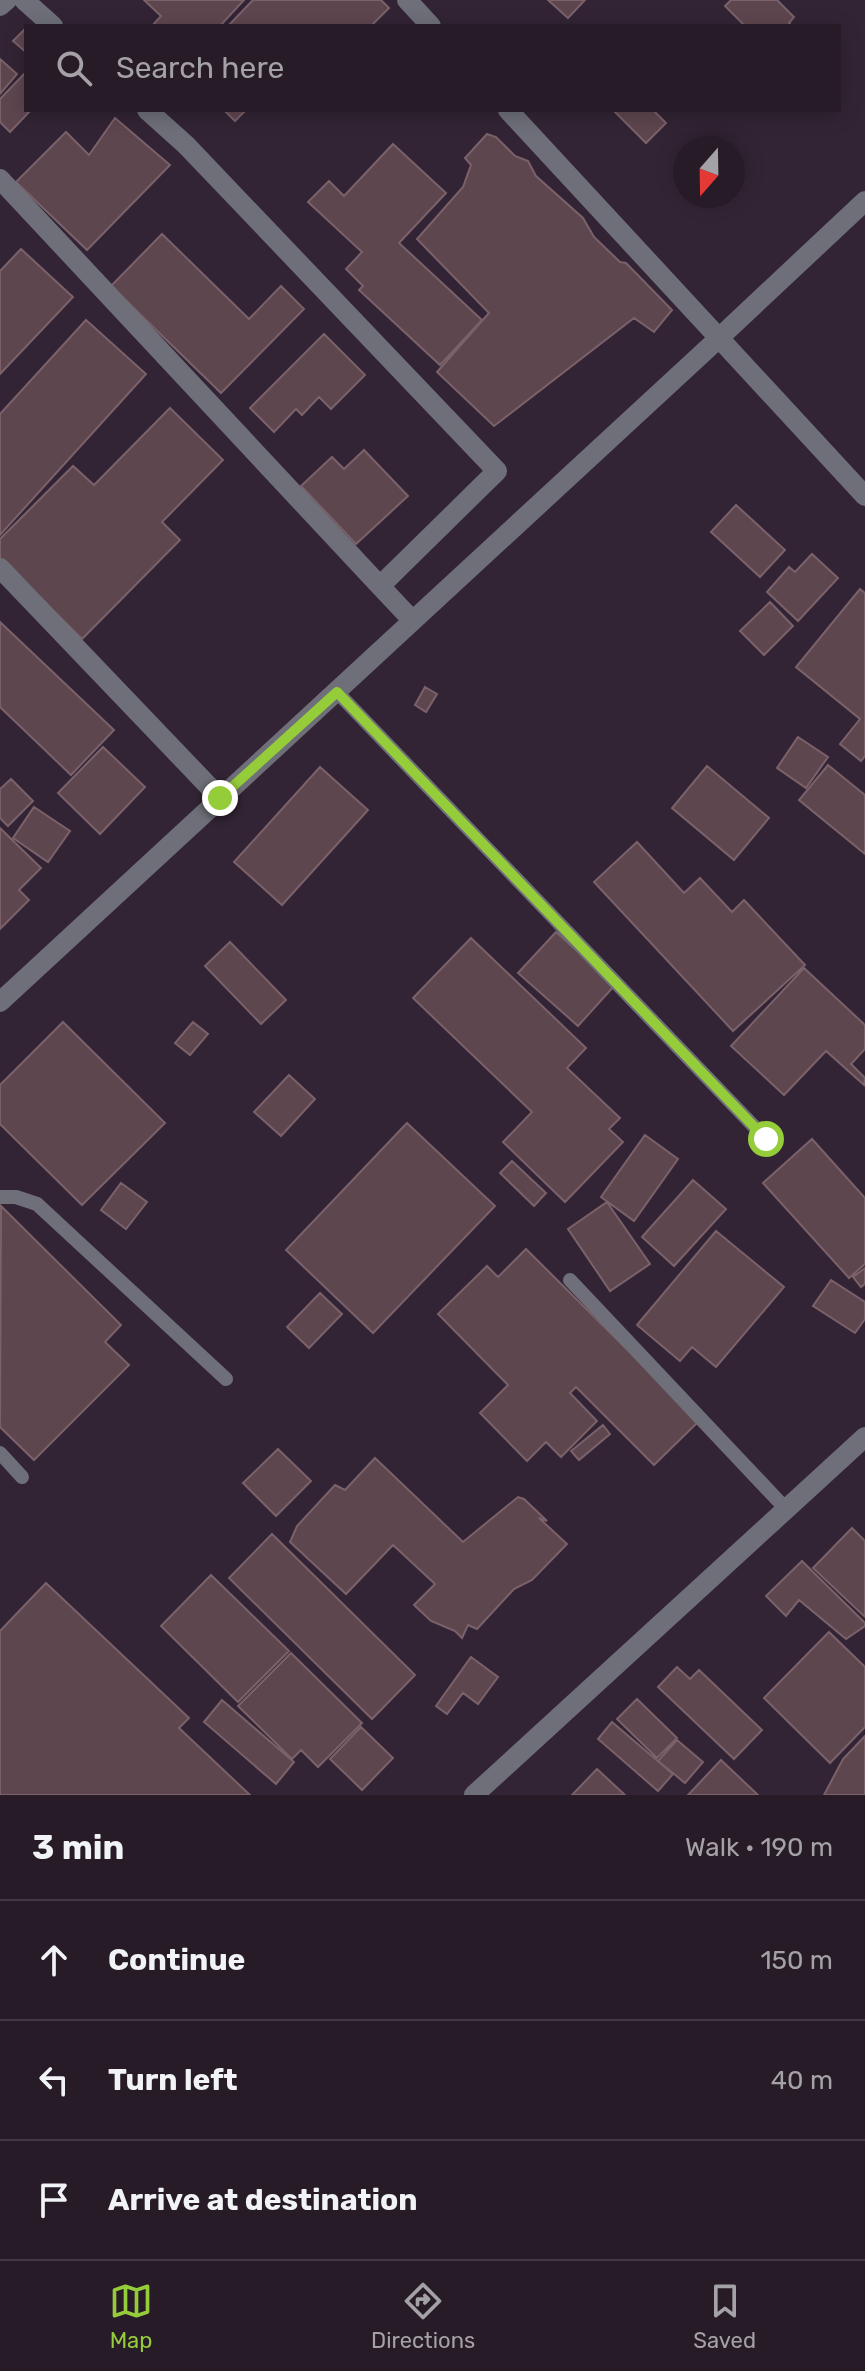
<!DOCTYPE html>
<meta charset="utf-8">
<style>
:root{--surface:#261b27;--page:#2e242f;--text:#f1f3f6;--muted:#a4a1a7;--line:#423944;--accent:#95cc3a}
body{margin:0;font-family:Rubik,sans-serif;background:var(--page);color:var(--text)}
.compass{position:absolute;left:673px;top:136px;width:72px;height:72px;border-radius:50%;background:var(--surface);box-shadow:0 4px 20px #0003;rotate:200deg}
.stop{position:absolute;width:24px;height:24px;margin:-18px;border:6px solid #95cc3a;border-radius:50%;background:#fff}
.stop.end{background:#95cc3a;border-color:#fff;box-shadow:0 2px 8px #0008}
.list{margin:0;padding:0;list-style:none}
h2{display:flex;justify-content:space-between;align-items:center;height:104px;margin:0;padding:0 32px;font-size:34px}
h2 small{font-size:26px;font-weight:400;color:var(--muted)}
.list li{display:grid;grid-template-columns:52px 1fr auto;gap:24px;align-items:center;box-sizing:border-box;height:120px;padding:0 32px;border-top:2px solid var(--line)}
.list b{display:block;font-size:30px;white-space:nowrap}
.list em{font-size:26px;font-style:normal;color:var(--muted)}
.icon{flex:none;width:44px;height:44px;fill:none;stroke:currentColor;stroke-width:2;stroke-linecap:round;stroke-linejoin:round}
.map{position:relative;flex:none;width:865px;height:1795px;overflow:hidden}
.search{position:absolute;background:var(--surface);box-shadow:0 4px 20px #0003;left:24px;right:24px;top:24px;height:88px;display:flex;align-items:center;gap:20px;box-sizing:border-box;padding:0 28px;border-radius:0px;color:var(--muted);font-size:30px}
.sheet{height:464px;background:var(--surface)}
nav{display:flex;justify-content:space-around;align-items:center;box-sizing:border-box;height:112px;border-top:2px solid var(--line);background:var(--surface);font-size:22px;color:var(--muted)}
nav a{display:grid;justify-items:center;gap:4px}
nav .on{color:var(--accent)}
.map>svg:first-child{display:block}
.building{fill:#5e464f;stroke:#7a616a;stroke-width:2}
.lines{fill:none;stroke-linecap:round;stroke-linejoin:round}
.service{stroke:#6f6f79;stroke-width:14}
.minor{stroke:#6f6f79;stroke-width:20}
.route{stroke:#95cc3a;stroke-width:10}
</style>
<div class="map">
<svg width="865" height="1795" viewBox="0 0 865 1795">
<rect width="100%" height="100%" fill="#322434"/>
<path class="building" d="M144,0H244L220,26H152L161,16Z
M253,0H381L389,8L371,26H228Z
M548,0H585L568,18Z
M731,0H777L794,17L789,23L792,26H745L725,6Z
M26,28V52L13,41Z
M0,59L17,74L0,94Z
M26,72V110H31L10,132L0,122V99Z
M224,110H246L235,121Z
M613,110H653L666,123L646,143Z
M115,118L170,165L87,250L16,182L66,132L89,155Z
M487,134L496,137L515,156L528,161L536,176L583,218L594,237L620,262L626,263L672,310L654,332L634,318L494,426L437,372L489,313L417,239L463,187L471,165L465,158Z
M393,144L446,193L399,243L482,320L440,365L359,290L363,286L346,269L362,252L308,202L329,181L344,196Z
M162,234L249,319L281,286L304,309L221,393L111,286Z
M21,249L73,297L0,374V271Z
M86,320L146,374L0,535V414Z
M324,334L365,375L331,409L319,397L302,415L296,409L274,432L250,408Z
M170,408L223,460L162,522L180,540L82,639L0,558V539L73,466L94,485Z
M364,450L408,496L356,544L301,486L332,457L344,469Z
M736,505L785,550L760,577L711,532Z
M812,554L838,578L798,621L767,592L789,567L795,572Z
M860,589L865,593V756L861,761L840,744L860,719L796,667Z
M770,602L793,626L764,655L740,631Z
M0,622L114,730L71,775L0,707Z
M425,687L437,694L426,712L415,705Z
M798,737L828,757L806,788L777,768Z
M103,747L145,787L100,834L58,793Z
M828,765L865,795V854L799,800Z
M707,766L769,818L734,860L672,808Z
M320,767L368,810L282,905L234,862Z
M11,779L33,801L8,826L0,818V789Z
M34,807L70,831L48,862L13,838Z
M0,828L41,868L19,890L29,900L0,929Z
M637,842L684,893L700,878L732,912L744,900L805,965L733,1031L594,882Z
M556,932L615,985L578,1026L518,973Z
M471,938L586,1048L567,1068L620,1118L609,1129L623,1142L565,1202L503,1142L532,1112L413,998Z
M230,942L286,1000L261,1024L205,966Z
M804,968L865,1025V1049L851,1064L865,1078L864,1085L826,1051L784,1095L731,1046Z
M63,1022L165,1123L82,1205L0,1124V1085Z
M193,1022L208,1034L190,1055L175,1043Z
M289,1075L315,1099L281,1136L254,1112Z
M407,1123L495,1206L373,1333L286,1250Z
M645,1135L678,1159L634,1221L601,1197Z
M812,1139L865,1198V1264L849,1278L763,1183Z
M512,1161L546,1193L534,1206L500,1173Z
M693,1180L726,1209L674,1266L642,1237Z
M121,1183L147,1202L126,1229L101,1210Z
M607,1202L650,1264L610,1291L568,1229Z
M1,1206L121,1325L105,1342L129,1365L34,1460L0,1427Z
M716,1231L784,1287L716,1367L692,1347L680,1361L637,1325Z
M526,1249L699,1421L654,1465L576,1387L570,1393L597,1421L561,1457L546,1442L527,1461L480,1413L508,1385L438,1314L487,1266L498,1277Z
M865,1268V1284L861,1287L853,1277Z
M831,1280L865,1302V1319L855,1333L813,1306Z
M320,1293L342,1314L309,1348L287,1327Z
M603,1425L610,1434L579,1460L571,1451Z
M278,1449L311,1481L276,1516L243,1483Z
M375,1458L463,1542L518,1497L524,1499L547,1521L539,1518L567,1544L532,1580L514,1589L477,1629L468,1625L462,1638L455,1631L431,1621L414,1605L435,1584L393,1545L346,1594L290,1542L297,1526L335,1485L345,1490Z
M852,1528L865,1541V1617L813,1568Z
M272,1534L415,1675L372,1719L229,1578Z
M802,1561L865,1623V1626L846,1639L799,1600L786,1616L766,1596Z
M211,1575L289,1651L238,1702L161,1626Z
M46,1583L189,1718L179,1728L250,1795H0V1631Z
M829,1632L865,1667V1727L830,1763L764,1698Z
M291,1653L362,1723L318,1767L301,1750L292,1759L238,1706Z
M471,1657L498,1677L478,1704L463,1693L447,1714L436,1706Z
M677,1667L690,1679L699,1670L762,1730L734,1759L658,1687Z
M637,1699L677,1738L657,1758L617,1719Z
M222,1700L294,1762L276,1784L204,1722Z
M612,1722L673,1774L658,1791L598,1739Z
M361,1727L393,1758L362,1790L330,1759Z
M865,1736V1795H824L843,1759Z
M677,1740L703,1762L685,1783L658,1761Z
M721,1760L758,1795H688Z
M597,1769L625,1795H572Z"/>
<g class="lines">
<path class="service" d="M337,692L766,1139
M0,1197H16L37,1204L226,1379
M570,1280L786,1509
M0,1453L22,1477"/>
<path class="minor" d="M24,0L53,26
M407,0L431,26
M0,6L7,0
M147,110L186,145L497,471L380,586L412,620
M508,110L719,338L865,201
M0,179L380,586
M0,568L220,798
M0,1002L719,338L865,496
M474,1795L865,1437"/>
</g>
<g class="lines">
<path class="route" d="M220,798L337,692L766,1139"/>
</g>
</svg>
<svg class="compass" viewBox="-18 -18 36 36"><path d="M0-13l5 13h-10z" fill="#e53935"/><path d="M0 13l5-13h-10z" fill="#a4a1a7"/></svg>
<div class="stop" style="left:766px;top:1139px"></div>
<div class="stop end" style="left:220px;top:798px"></div>
<div class="search"><svg class="icon" aria-label="search" viewBox="0 0 24 24"><circle cx="10" cy="10" r="6"/><path d="M15 15l6 6"/></svg>Search here</div>
</div>
<section class="sheet">
<h2>3 min<small>Walk · 190 m</small></h2>
<ul class="list">
<li><svg class="icon" aria-label="ahead" viewBox="0 0 24 24"><path d="M12 20V5M6 11l6-6 6 6"/></svg><div><b>Continue</b></div><em>150 m</em></li>
<li><svg class="icon" aria-label="left" viewBox="0 0 24 24"><path d="M17 20v-9H6M10 6l-5 5 5 5"/></svg><div><b>Turn left</b></div><em>40 m</em></li>
<li><svg class="icon" aria-label="arrive" viewBox="0 0 24 24"><path d="M6 21V4h12l-3 4 3 4H6"/></svg><div><b>Arrive at destination</b></div></li>
</ul>
</section>
<nav>
<a class="on"><svg class="icon" aria-label="map" viewBox="0 0 24 24"><path d="M3 6l6-2 6 2 6-2v14l-6 2-6-2-6 2zM9 4v14M15 6v14"/></svg>Map</a>
<a><svg class="icon" aria-label="directions" viewBox="0 0 24 24"><path d="M12 3l9 9-9 9-9-9zM9 14v-3h6M13 9l2 2-2 2"/></svg>Directions</a>
<a><svg class="icon" aria-label="saved" viewBox="0 0 24 24"><path d="M7 4h10v16l-5-4-5 4z"/></svg>Saved</a>
</nav>
